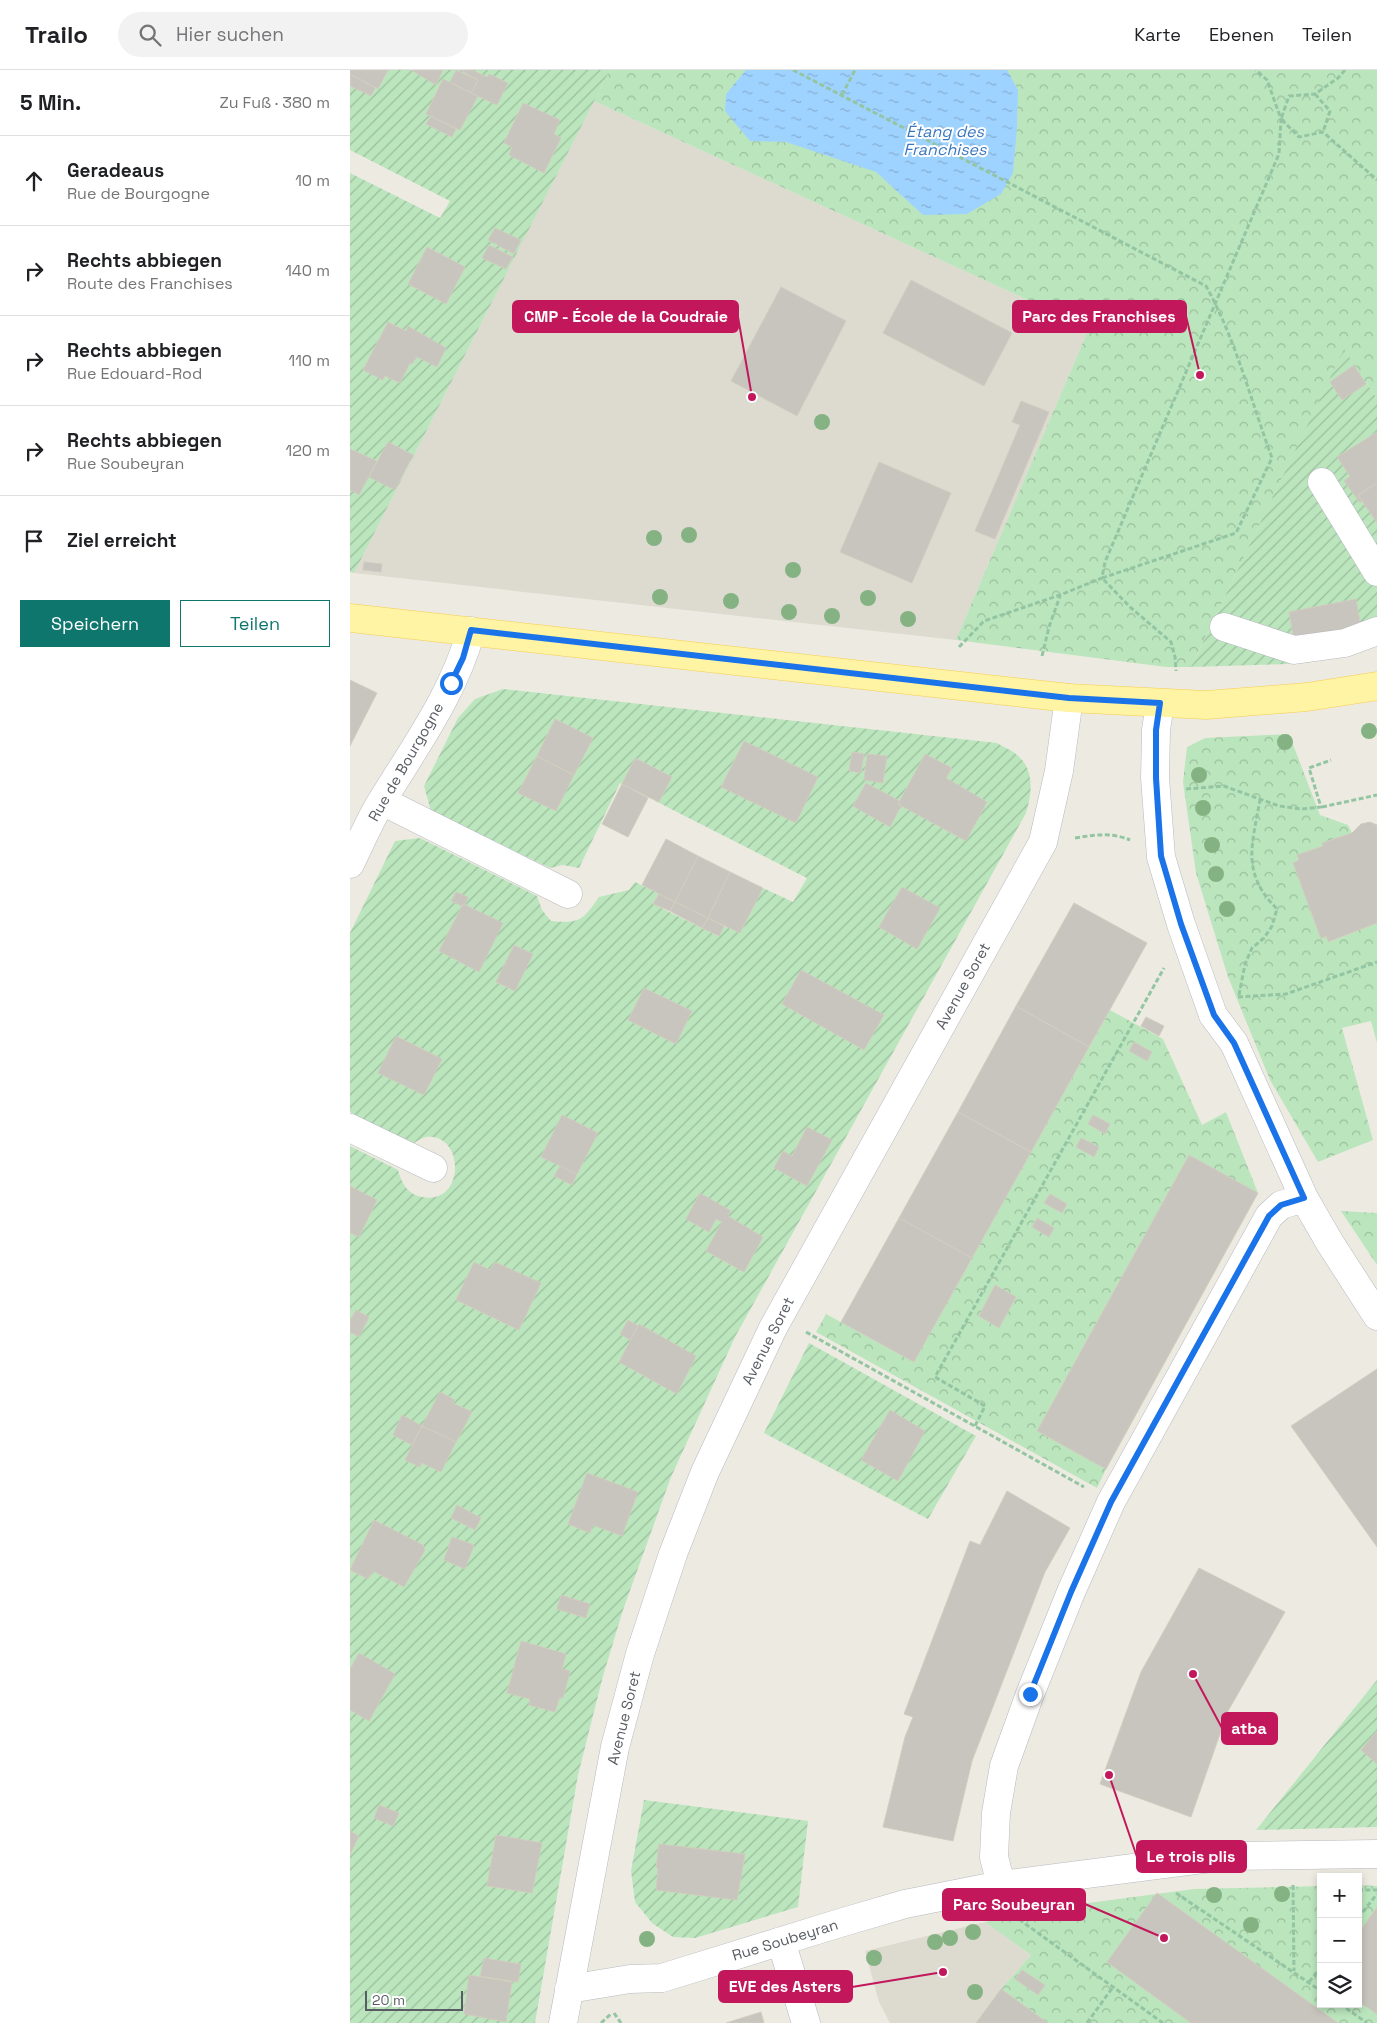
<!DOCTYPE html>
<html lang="de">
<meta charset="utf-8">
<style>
:root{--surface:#fff;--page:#f2f2f2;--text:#202124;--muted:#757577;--line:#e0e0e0;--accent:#0f766e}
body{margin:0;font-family:"Space Grotesk",sans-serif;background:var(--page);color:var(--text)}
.controls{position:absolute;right:15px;bottom:15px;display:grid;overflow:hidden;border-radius:0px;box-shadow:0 2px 8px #0003}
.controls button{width:45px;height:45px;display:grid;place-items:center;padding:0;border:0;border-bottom:1px solid var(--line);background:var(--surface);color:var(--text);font:25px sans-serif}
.scale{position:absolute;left:15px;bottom:12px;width:98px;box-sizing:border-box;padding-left:5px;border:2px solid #595d63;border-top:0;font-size:14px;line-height:18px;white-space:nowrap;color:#595d63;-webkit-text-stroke:4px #fff;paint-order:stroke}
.stop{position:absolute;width:15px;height:15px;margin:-11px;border:4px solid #1a73e8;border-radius:50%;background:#fff}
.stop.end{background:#1a73e8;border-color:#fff;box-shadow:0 1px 5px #0008}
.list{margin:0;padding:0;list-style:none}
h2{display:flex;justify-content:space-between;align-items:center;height:65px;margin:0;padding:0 20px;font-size:21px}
h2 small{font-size:16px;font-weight:400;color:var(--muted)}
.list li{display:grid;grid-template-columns:32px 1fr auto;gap:15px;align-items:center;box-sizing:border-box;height:90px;padding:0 20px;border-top:1px solid var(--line)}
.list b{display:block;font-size:19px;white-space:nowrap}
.list p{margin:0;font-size:16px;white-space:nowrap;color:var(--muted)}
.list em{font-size:16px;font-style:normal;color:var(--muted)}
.actions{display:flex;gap:10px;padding:15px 20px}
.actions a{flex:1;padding:11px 0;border:1px solid var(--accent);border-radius:0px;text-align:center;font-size:18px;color:var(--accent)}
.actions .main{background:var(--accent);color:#fff}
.icon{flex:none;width:28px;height:28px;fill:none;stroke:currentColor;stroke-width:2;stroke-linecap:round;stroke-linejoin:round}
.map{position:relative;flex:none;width:1027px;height:1953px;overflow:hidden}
header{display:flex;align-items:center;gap:30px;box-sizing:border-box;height:70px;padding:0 25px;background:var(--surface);border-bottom:1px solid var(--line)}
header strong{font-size:24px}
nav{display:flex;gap:28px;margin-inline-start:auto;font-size:18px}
.search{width:350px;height:45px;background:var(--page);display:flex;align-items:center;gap:12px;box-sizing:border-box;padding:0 18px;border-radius:28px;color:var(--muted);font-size:19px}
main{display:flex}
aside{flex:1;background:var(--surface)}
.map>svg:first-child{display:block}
.education{fill:#dddad0}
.park{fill:url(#park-crowns)}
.garden{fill:url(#garden-furrows)}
.water{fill:url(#water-ripples)}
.building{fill:#c8c4be;stroke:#d2cdbf}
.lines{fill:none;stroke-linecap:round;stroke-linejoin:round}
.minor-casing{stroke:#b6b9be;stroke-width:29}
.major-casing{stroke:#f7cd50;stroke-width:29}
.path{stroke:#93c5a3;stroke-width:3;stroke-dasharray:5 2.5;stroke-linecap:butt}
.minor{stroke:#fff;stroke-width:28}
.major{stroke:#fff3a4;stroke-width:28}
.tree{fill:#85b283}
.route{stroke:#1a73e8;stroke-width:6}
.labels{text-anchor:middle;stroke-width:4;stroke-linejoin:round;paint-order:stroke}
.street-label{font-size:15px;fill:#595d63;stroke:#fff}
.water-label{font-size:16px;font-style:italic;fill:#3a77bf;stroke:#fff}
.leader{fill:none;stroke:#c2185b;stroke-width:2}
.callout-dot{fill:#c2185b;stroke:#fff;stroke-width:2}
.callout{fill:#c2185b;stroke:#c2185b;stroke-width:2}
.callout-label{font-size:16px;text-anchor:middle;font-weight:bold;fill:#fff}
</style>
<header>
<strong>Trailo</strong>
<div class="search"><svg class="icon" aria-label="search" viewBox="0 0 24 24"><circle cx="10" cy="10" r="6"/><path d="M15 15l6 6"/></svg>Hier suchen</div>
<nav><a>Karte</a><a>Ebenen</a><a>Teilen</a></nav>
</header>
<main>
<aside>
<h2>5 Min.<small>Zu Fuß · 380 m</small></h2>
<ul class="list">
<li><svg class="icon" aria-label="ahead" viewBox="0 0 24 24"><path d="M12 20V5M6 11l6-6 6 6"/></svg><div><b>Geradeaus</b><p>Rue de Bourgogne</p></div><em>10 m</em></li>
<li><svg class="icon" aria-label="right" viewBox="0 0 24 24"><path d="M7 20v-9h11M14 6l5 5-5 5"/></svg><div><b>Rechts abbiegen</b><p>Route des Franchises</p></div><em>140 m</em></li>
<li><svg class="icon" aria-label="right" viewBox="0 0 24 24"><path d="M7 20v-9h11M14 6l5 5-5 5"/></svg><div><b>Rechts abbiegen</b><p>Rue Edouard-Rod</p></div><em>110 m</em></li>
<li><svg class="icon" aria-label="right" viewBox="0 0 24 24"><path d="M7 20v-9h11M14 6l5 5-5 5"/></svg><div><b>Rechts abbiegen</b><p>Rue Soubeyran</p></div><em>120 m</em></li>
<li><svg class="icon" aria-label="arrive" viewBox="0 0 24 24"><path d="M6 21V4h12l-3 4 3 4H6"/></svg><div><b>Ziel erreicht</b></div></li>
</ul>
<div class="actions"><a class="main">Speichern</a><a>Teilen</a></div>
</aside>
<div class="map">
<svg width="1027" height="1953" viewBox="0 0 1027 1953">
<defs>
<pattern id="park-crowns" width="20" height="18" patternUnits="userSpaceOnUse" patternTransform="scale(1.25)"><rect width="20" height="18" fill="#bbe6bd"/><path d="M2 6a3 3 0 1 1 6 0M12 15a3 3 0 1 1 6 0" fill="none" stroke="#9bbe9d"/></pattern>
<pattern id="garden-furrows" width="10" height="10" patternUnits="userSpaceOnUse" patternTransform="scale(1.25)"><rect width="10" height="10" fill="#bbe6bd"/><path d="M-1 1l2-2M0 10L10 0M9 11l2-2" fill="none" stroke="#9bbe9d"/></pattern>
<pattern id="water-ripples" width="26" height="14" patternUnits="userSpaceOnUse" patternTransform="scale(1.25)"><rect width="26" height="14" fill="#9fd3ff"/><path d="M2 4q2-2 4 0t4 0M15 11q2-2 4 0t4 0" fill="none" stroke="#85aed2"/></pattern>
</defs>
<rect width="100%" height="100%" fill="#edebe1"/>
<path class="education" d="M244,31L739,258L606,570L4,503Z
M635,1852L681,1885L651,1919L698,1953H540L529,1932L515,1881Z"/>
<path class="park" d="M260,0H1027V329L994,280L841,597H816L606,570L739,258L244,31Z
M939,664L970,745L998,755L1002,763L973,773V776L947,785L949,790L943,793L971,868L976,866L979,872L1027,853V973L1021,951L992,958L1023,1070L968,1092L920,1010L878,907L846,803L833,712L837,677L855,668Z
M760,940L813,969L852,1055L876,1042L908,1123L839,1085L687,1361L756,1399L747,1418L466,1262L476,1244L564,1292Z
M991,1141L1027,1143V1195Z
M1008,1815L1027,1816V1953H698L651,1919L681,1885L635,1852L678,1841L844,1819L971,1816V1934H1008Z"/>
<path class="garden" d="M0,0H260L4,503L0,502V103L90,148L100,131L0,80Z
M994,279L1027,329V575L937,594L841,597Z
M153,619L647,673C653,677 662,680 667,685C685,700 682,723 676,743L385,1267L321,1407L273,1540L253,1606L228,1705L185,1953H0V1076L48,1100C51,1111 56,1122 68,1126C116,1140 116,1062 76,1067C71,1068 66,1072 62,1074L0,1042V863L45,771L70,768L187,826L192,840L201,851C230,854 233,850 249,827L279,820L285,812L309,824L303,834L368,866L374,856L390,863L413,818L443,832L457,808L270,713L229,798L213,795L200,798L81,741L74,716L108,648L125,629Z
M459,1273L626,1366L578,1449L414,1363Z
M1027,1610V1757L906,1760Z
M294,1730L458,1751L448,1837L345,1868L323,1867L302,1853L285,1832L281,1801Z"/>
<path class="water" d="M396,0H657L668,20L667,58L663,103L651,124L617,144L573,145L526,102L436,72L400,71L375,41L376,24Z"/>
<path class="building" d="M0,0H38L28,19L0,4Z
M61,0H93L86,15Z
M106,0L128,10L121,23L100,12Z
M110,0H122L137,7L139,4L158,13L147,35L121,23L128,10Z
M0,4L25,18L21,26L0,16Z
M93,9L128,26L110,60L76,44Z
M173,33L210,50L204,64L211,68L194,103L159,85L162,77L154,73Z
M81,46L106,59L102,67L76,54Z
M145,158L171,170L164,184L138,170Z
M139,175L163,187L156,199L132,188Z
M77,177L115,197L96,234L58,214Z
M561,210L662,263L634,316L533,263Z
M431,217L496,251L447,346L381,311Z
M38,252L56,261L58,256L96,278L87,297L67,287L62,294L60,293L50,313L35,306L33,310L13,300Z
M1004,295L1016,314L992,330L980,312Z
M671,331L699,342L645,469L625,461L670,355L662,352Z
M1027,362V413L1008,425L1012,431L1010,433L994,411L1000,406L987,387Z
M38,372L63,385L45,420L19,407Z
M0,379L27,391L9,425L0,420Z
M529,392L601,423L562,513L490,482Z
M1027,413V453L1008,425Z
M14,492L32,494L31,502L13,500Z
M1006,529L1011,558L944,570L939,542Z
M0,610L27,623L0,676Z
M205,649L243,668L224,705L187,686Z
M394,671L468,707L446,753L371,717Z
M502,682L514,684L511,703L499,701Z
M517,684L537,686L533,713L514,710Z
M575,684L602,698L596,708L637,732L616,771L548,734Z
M187,686L224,705L206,741L168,723Z
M285,688L322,707L309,732L272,714Z
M516,713L550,731L548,734L551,736L540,757L503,736Z
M272,714L298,728L278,767L252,754Z
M1020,752L1027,755V853L978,872L976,866L971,869L943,793L949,790L947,785L973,776L972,773L1002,763L1011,754Z
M316,769L348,786L325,832L292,815Z
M348,786L380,802L358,848L325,832Z
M380,802L413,818L390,863L358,848Z
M552,817L590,838L567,879L529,857Z
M106,822L118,827L115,835L113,834L112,836L101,831Z
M309,824L325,832L320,841L303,834Z
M325,832L358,848L352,858L320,841Z
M724,833L797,873L739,977L666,936Z
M113,834L153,853L129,902L89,881Z
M358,848L374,856L369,866L352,858Z
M164,875L183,884L165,921L146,912Z
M451,900L534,945L514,980L432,934Z
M294,918L342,941L326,974L278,950Z
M666,936L739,977L681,1082L608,1042Z
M796,947L814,956L809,966L791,956Z
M46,966L92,989L74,1025L28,1003Z
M784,972L802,982L797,991L779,981Z
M608,1042L681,1082L622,1188L549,1148Z
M212,1045L248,1063L227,1104L191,1087Z
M743,1045L760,1054L755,1064L738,1054Z
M457,1057L482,1070L457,1116L424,1098L433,1081L442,1086Z
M731,1068L749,1077L744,1087L726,1077Z
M839,1085L908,1123L756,1399L687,1361Z
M210,1096L227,1104L222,1115L204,1106Z
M0,1116L27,1130L9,1167L0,1163Z
M350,1123L381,1141L378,1146L413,1167L394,1202L356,1181L372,1152L366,1149L359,1162L336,1149Z
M700,1124L717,1134L712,1143L694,1133Z
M549,1148L622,1188L564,1292L491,1252Z
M687,1148L704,1158L699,1167L682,1157Z
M124,1192L140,1200L145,1192L191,1213L169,1260L106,1230Z
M645,1215L666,1227L649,1258L629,1246Z
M6,1240L19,1247L9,1267L0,1262V1251Z
M278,1250L288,1256L280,1270L270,1264Z
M289,1254L346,1286L327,1324L269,1292Z
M1027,1299V1477L941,1356Z
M90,1322L105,1330L103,1333L122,1342L106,1372L72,1356Z
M540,1340L575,1361L548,1411L511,1390Z
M52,1345L72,1356L62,1375L43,1365Z
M72,1356L106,1372L91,1402L72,1393L70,1397L55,1390Z
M237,1403L288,1422L272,1466L243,1455L240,1463L218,1454Z
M657,1421L720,1458L695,1502L622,1691L603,1771L533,1757L555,1667L563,1647L554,1644L620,1471L630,1475Z
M107,1435L131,1448L125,1460L101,1448Z
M24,1450L73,1475L75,1480L54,1517L23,1501L18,1509L0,1500Z
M102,1467L124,1475L115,1499L94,1490Z
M849,1498L935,1542L878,1641L841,1747L750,1714L791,1602Z
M211,1525L240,1534L236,1548L207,1539Z
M171,1571L216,1584L212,1599L220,1601L213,1628L210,1627L205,1642L179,1635L180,1629L157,1623Z
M9,1583L45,1604L19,1651L0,1640V1599Z
M1027,1661V1694L1011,1680Z
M29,1735L49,1743L43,1756L24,1748Z
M0,1761L9,1766L0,1785Z
M146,1765L192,1773L182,1823L137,1816Z
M309,1774L395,1784L387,1830L306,1820L308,1799L306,1798Z
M807,1823L988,1953H841L757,1892Z
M1027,1837V1944L1008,1931V1864Z
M134,1888L171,1894L168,1912L130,1906Z
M672,1900L695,1915L688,1925L665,1909Z
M119,1905L162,1912L156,1952L114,1944Z
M651,1919L698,1953H626Z
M411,1942L414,1953H376Z"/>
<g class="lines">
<g class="minor-casing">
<path id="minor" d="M972,412L1027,502
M874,557L944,580L995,573L1027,561
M810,633L806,660L805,708L811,787L831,854L863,945L884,973L954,1128L980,1173L1027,1246
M32,731L218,824
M0,794C11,772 20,749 33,729C66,675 104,623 121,561
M0,1058L83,1098
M651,1815L644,1787L646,1743L654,1696L680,1624L721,1522L761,1432L919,1146L931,1135L954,1128
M431,1871L456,1953
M219,1919L280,1909L312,1908L490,1853L555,1834L651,1815L876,1786L1027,1784
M213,1953L265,1677L290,1584L323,1484L355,1402L423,1258L693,772L709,701L719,628"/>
</g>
<g class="major-casing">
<path id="major" d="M0,548L719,628L856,635L957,627L1027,616"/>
</g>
<path class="path" d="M443,0L856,216C886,270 901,331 922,388L886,463L752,508L780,537L821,572L825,587L826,601
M995,0L988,8L965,24L939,26L931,49L949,67L973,62L1027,110
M965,24L980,41L973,62
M492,25L505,0
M609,577L634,551L710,525L752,508L755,492L929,84L931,49L917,10L906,0
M692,586L699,557L710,526
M836,719L874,716L929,736L951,739L971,737L959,698L981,690
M972,737L1027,725
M725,768C744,765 761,762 780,770
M889,925L895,894L902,878L914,868L922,856L927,839C891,803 902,775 910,730
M888,927L936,924L1027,892
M456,1262L734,1417
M625,1356L635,1336L585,1307L814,898
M943,1815L944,1901
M1008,1820H1027
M826,1823L971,1921
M663,1845L813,1953
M1008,1848L1027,1824
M959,1912L971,1897
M990,1934L1017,1953
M264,1943L271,1953
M251,1953L262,1943
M737,1953L763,1917"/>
<use href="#minor" class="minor"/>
<use href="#major" class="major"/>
</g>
<g class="tree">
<circle cx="472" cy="352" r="8"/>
<circle cx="339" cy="465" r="8"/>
<circle cx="304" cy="468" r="8"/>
<circle cx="443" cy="500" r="8"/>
<circle cx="310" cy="527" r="8"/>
<circle cx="518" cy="528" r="8"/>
<circle cx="381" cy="531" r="8"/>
<circle cx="439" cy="542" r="8"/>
<circle cx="482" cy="546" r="8"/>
<circle cx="558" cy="549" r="8"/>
<circle cx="1019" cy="661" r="8"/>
<circle cx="935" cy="672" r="8"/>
<circle cx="849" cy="705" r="8"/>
<circle cx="853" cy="738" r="8"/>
<circle cx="862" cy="775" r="8"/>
<circle cx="866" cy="804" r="8"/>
<circle cx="877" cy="839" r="8"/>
<circle cx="932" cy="1824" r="8"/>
<circle cx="864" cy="1825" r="8"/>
<circle cx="901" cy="1855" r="8"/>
<circle cx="623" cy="1862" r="8"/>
<circle cx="600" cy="1868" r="8"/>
<circle cx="297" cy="1869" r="8"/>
<circle cx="585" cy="1872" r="8"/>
<circle cx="524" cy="1888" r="8"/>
<circle cx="625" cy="1922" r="8"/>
</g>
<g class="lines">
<path class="route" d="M101,613L113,588L121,560L719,628L810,633L806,660V708L811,786L831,854L864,945L884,973L954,1128L931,1135L919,1146L761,1432L721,1522L680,1624"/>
</g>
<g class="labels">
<g class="street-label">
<text transform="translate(56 692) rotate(-60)" y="5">Rue de Bourgogne</text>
<text transform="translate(613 916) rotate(-61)" y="5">Avenue Soret</text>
<text transform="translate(418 1271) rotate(-63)" y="5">Avenue Soret</text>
<text transform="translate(274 1648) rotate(-76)" y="5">Avenue Soret</text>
<text transform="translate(435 1870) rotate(-17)" y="5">Rue Soubeyran</text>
</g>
<g class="water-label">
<text x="595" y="67">Étang des<tspan x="595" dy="18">Franchises</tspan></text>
</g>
</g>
<path class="leader" d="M850 305L836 246M402 327L388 247M843 1604L872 1658M759 1705L787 1787M814 1868L735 1834M593 1902L502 1917"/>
<g class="callout-dot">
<circle cx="850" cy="305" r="5"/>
<circle cx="402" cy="327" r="5"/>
<circle cx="843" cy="1604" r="5"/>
<circle cx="759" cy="1705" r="5"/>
<circle cx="814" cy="1868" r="5"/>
<circle cx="593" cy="1902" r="5"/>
</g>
<g class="callout">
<rect x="663" y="231" width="173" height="31" rx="5"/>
<rect x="163" y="231" width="225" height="31" rx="5"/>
<rect x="872" y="1643" width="55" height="31" rx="5"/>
<rect x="787" y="1771" width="109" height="31" rx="5"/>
<rect x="593" y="1819" width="142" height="31" rx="5"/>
<rect x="369" y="1901" width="133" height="31" rx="5"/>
</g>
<g class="callout-label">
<text x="749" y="252">Parc des Franchises</text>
<text x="276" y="252">CMP - École de la Coudraie</text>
<text x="899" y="1664">atba</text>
<text x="841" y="1792">Le trois plis</text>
<text x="664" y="1840">Parc Soubeyran</text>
<text x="435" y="1922">EVE des Asters</text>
</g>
</svg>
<div class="controls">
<button>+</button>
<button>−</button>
<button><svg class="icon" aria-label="layers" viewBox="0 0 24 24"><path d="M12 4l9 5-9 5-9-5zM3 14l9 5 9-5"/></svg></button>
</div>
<div class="scale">20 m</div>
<div class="stop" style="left:101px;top:613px"></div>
<div class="stop end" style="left:680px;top:1624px"></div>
</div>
</main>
